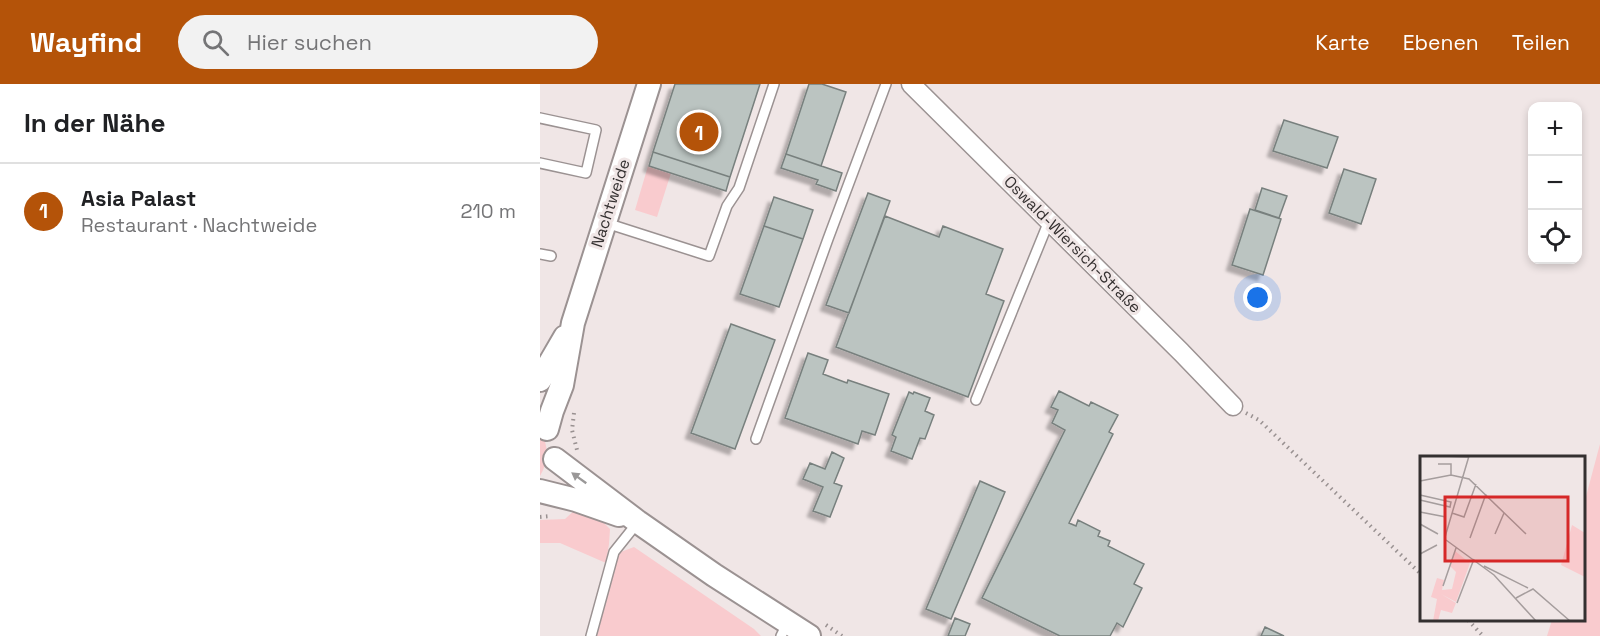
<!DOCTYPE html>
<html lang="de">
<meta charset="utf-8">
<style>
:root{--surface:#fff;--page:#f2f2f2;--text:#202124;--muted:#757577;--line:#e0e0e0;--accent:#b45309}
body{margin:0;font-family:"Space Grotesk",sans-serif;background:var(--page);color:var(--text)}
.controls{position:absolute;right:18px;top:18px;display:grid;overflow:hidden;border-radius:12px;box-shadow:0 3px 9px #0003}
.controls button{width:54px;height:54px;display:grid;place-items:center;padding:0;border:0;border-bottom:2px solid var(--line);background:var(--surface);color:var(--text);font:30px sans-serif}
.you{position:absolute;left:718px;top:214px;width:21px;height:21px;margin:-15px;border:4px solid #fff;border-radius:50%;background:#1a73e8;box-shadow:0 0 0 9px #1a73e833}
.badge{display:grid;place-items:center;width:39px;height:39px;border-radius:50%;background:var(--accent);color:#fff;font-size:20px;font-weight:700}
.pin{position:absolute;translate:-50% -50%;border:3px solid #fff;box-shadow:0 2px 6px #0006}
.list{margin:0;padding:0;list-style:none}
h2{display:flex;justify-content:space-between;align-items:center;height:78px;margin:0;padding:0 24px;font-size:26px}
h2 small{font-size:20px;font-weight:400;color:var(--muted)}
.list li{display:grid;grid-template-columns:39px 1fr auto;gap:18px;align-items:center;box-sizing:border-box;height:96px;padding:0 24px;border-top:2px solid var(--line)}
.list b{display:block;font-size:22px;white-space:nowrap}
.list p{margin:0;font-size:20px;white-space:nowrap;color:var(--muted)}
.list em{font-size:20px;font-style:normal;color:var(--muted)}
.icon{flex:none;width:33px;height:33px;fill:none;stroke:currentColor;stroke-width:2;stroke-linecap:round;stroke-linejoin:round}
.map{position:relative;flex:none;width:1060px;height:552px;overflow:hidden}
header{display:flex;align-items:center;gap:36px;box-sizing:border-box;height:84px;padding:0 30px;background:var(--accent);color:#fff}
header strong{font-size:28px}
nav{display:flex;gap:33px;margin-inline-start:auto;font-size:21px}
.search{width:420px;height:54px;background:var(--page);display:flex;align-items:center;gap:15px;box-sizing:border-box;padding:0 21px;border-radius:33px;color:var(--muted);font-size:22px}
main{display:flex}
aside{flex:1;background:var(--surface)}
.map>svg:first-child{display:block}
.green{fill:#f9cbce}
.building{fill:#bbc4c1;stroke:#78807e;stroke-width:1.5;filter:url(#shadow)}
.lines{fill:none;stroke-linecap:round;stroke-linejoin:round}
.service-casing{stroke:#9b9292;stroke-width:12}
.minor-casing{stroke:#9b9292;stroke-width:21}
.tertiary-casing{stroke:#9b9292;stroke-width:26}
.path{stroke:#999191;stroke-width:4;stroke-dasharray:1.5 4.5;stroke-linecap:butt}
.service{stroke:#fff;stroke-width:9}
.minor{stroke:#fff;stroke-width:18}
.tertiary{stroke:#fff;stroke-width:22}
.oneway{fill:#9a9898}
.labels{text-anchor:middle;stroke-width:6;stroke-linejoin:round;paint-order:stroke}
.street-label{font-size:16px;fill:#343030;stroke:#f0e6e6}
.inset-road{fill:none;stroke:#a59d9d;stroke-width:1.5}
.view{fill:#d62828;fill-opacity:0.15;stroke:#d62828;stroke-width:3}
.inset-edge{fill:none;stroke:#343030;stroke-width:3}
</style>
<header>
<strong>Wayfind</strong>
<div class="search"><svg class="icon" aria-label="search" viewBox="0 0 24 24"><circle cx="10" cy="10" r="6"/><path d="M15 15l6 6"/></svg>Hier suchen</div>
<nav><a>Karte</a><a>Ebenen</a><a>Teilen</a></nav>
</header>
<main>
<aside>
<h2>In der Nähe<small></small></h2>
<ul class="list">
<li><span class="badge">1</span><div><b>Asia Palast</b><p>Restaurant · Nachtweide</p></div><em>210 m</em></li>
</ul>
</aside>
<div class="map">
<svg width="1060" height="552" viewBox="0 0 1060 552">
<defs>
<filter id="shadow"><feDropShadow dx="-5.5" dy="5.5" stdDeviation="1.5" flood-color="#0004"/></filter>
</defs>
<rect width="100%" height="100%" fill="#f0e6e6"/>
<path class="green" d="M108,82L131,89L117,133L95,126Z
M0,347C9,362 9,376 0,392Z
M1060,360V552H1007L1012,536H1044V420Z
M37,424L62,437L70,445L69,460L66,479L20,459H0V436L25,435Z
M94,463L214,545L221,552H57L78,469Z"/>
<path class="building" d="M135,0H220L190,93L113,68Z
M269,0H282L306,8L281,82L246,70Z
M744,36L798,53L787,84L733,67Z
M113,68L190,93L186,107L109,82Z
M246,70L302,89L296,107L276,100L278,96L241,84Z
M804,85L836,95L821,140L789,129Z
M722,104L747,112L739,134L715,126Z
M328,109L350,117L309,229L286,221Z
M234,113L273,126L263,155L224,142Z
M710,125L741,135L723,191L692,181Z
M345,132L399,153L403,142L463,165L446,210L464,217L428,313L296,263Z
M224,142L263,155L239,223L200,210Z
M191,240L235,256L195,365L151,349Z
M268,269L288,276L283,290L307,299L308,296L349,310L335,351L322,347L318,360L245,334Z
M519,307L549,322L551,318L578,331L569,348L573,350L529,439L536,442L538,436L560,447L558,452L570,457L568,462L604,480L594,500L602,504L583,543L577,539L570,552H520L442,514L525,346L512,339L518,326L511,323Z
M369,308L373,310L374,308L390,314L385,327L394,331L385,355L380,354L372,375L351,367L356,353L352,351Z
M292,368L304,374L294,399L302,402L290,433L273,427L283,403L263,395L270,379L285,385Z
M440,397L465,408L411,535L386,525Z
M415,534L430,540L425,552H408Z
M725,543L744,552H721Z"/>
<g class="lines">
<g class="service-casing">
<path id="service" d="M0,34L56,46L46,89L0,79
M66,139L169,172L187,122L199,104L234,0
M0,170L11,172
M436,316L509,137
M216,355L288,155L346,0
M51,552L74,468L98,438
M241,552L248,538"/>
</g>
<g class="minor-casing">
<path id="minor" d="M371,0L641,268L693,322"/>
</g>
<g class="tertiary-casing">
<path id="tertiary" d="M0,296L25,253
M7,345L12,327L22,301L33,239L109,0
M15,375L98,438L174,491L269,552
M0,407L36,416L79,431"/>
</g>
<path class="path" d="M34,329L32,346L37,366
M706,329L719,336L882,491
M0,433L11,432
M928,536L943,552
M286,541L302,552"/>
<use href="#service" class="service"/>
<use href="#minor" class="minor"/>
<use href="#tertiary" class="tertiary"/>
</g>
<defs><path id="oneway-solid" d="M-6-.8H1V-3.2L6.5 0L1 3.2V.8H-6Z" transform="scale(1.5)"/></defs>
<use class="oneway" href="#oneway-solid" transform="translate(39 394) rotate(-144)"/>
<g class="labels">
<g class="street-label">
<text transform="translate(70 119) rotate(-72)" y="6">Nachtweide</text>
<text transform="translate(533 160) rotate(45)" y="6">Oswald-Wiersich-Straße</text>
</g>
</g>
<g transform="translate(880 372)">
<rect width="165" height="165" fill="#f0e6e6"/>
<path d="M152,69L165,77V121L141,109ZM35,95L50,107L36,146L21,138L36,147L32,157L21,154L18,165H13L17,143L11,141L17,122L24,124L22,134L32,133L36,116L30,110Z" fill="#f9cbce"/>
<path class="inset-road" d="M23,0L49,1M18,8H31V19M0,25L31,19L49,23L106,78M0,39L31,46L30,51L0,44M0,56L26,61M32,57L44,61L56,28M0,68L18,78M75,78L84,57M25,81L49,0M50,82L66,38M26,84L74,119L116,165M0,98L17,89M64,110L108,132M23,130L36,92M96,142L113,133L150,165M37,147L54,103"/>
<path class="view" d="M25,41H148V105H25Z"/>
<rect width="165" height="165" class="inset-edge"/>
</g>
</svg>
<div class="controls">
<button>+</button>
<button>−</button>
<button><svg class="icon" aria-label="locate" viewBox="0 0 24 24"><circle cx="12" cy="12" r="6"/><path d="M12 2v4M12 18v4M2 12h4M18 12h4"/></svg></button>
</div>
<div class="you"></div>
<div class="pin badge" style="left:159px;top:48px">1</div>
</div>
</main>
